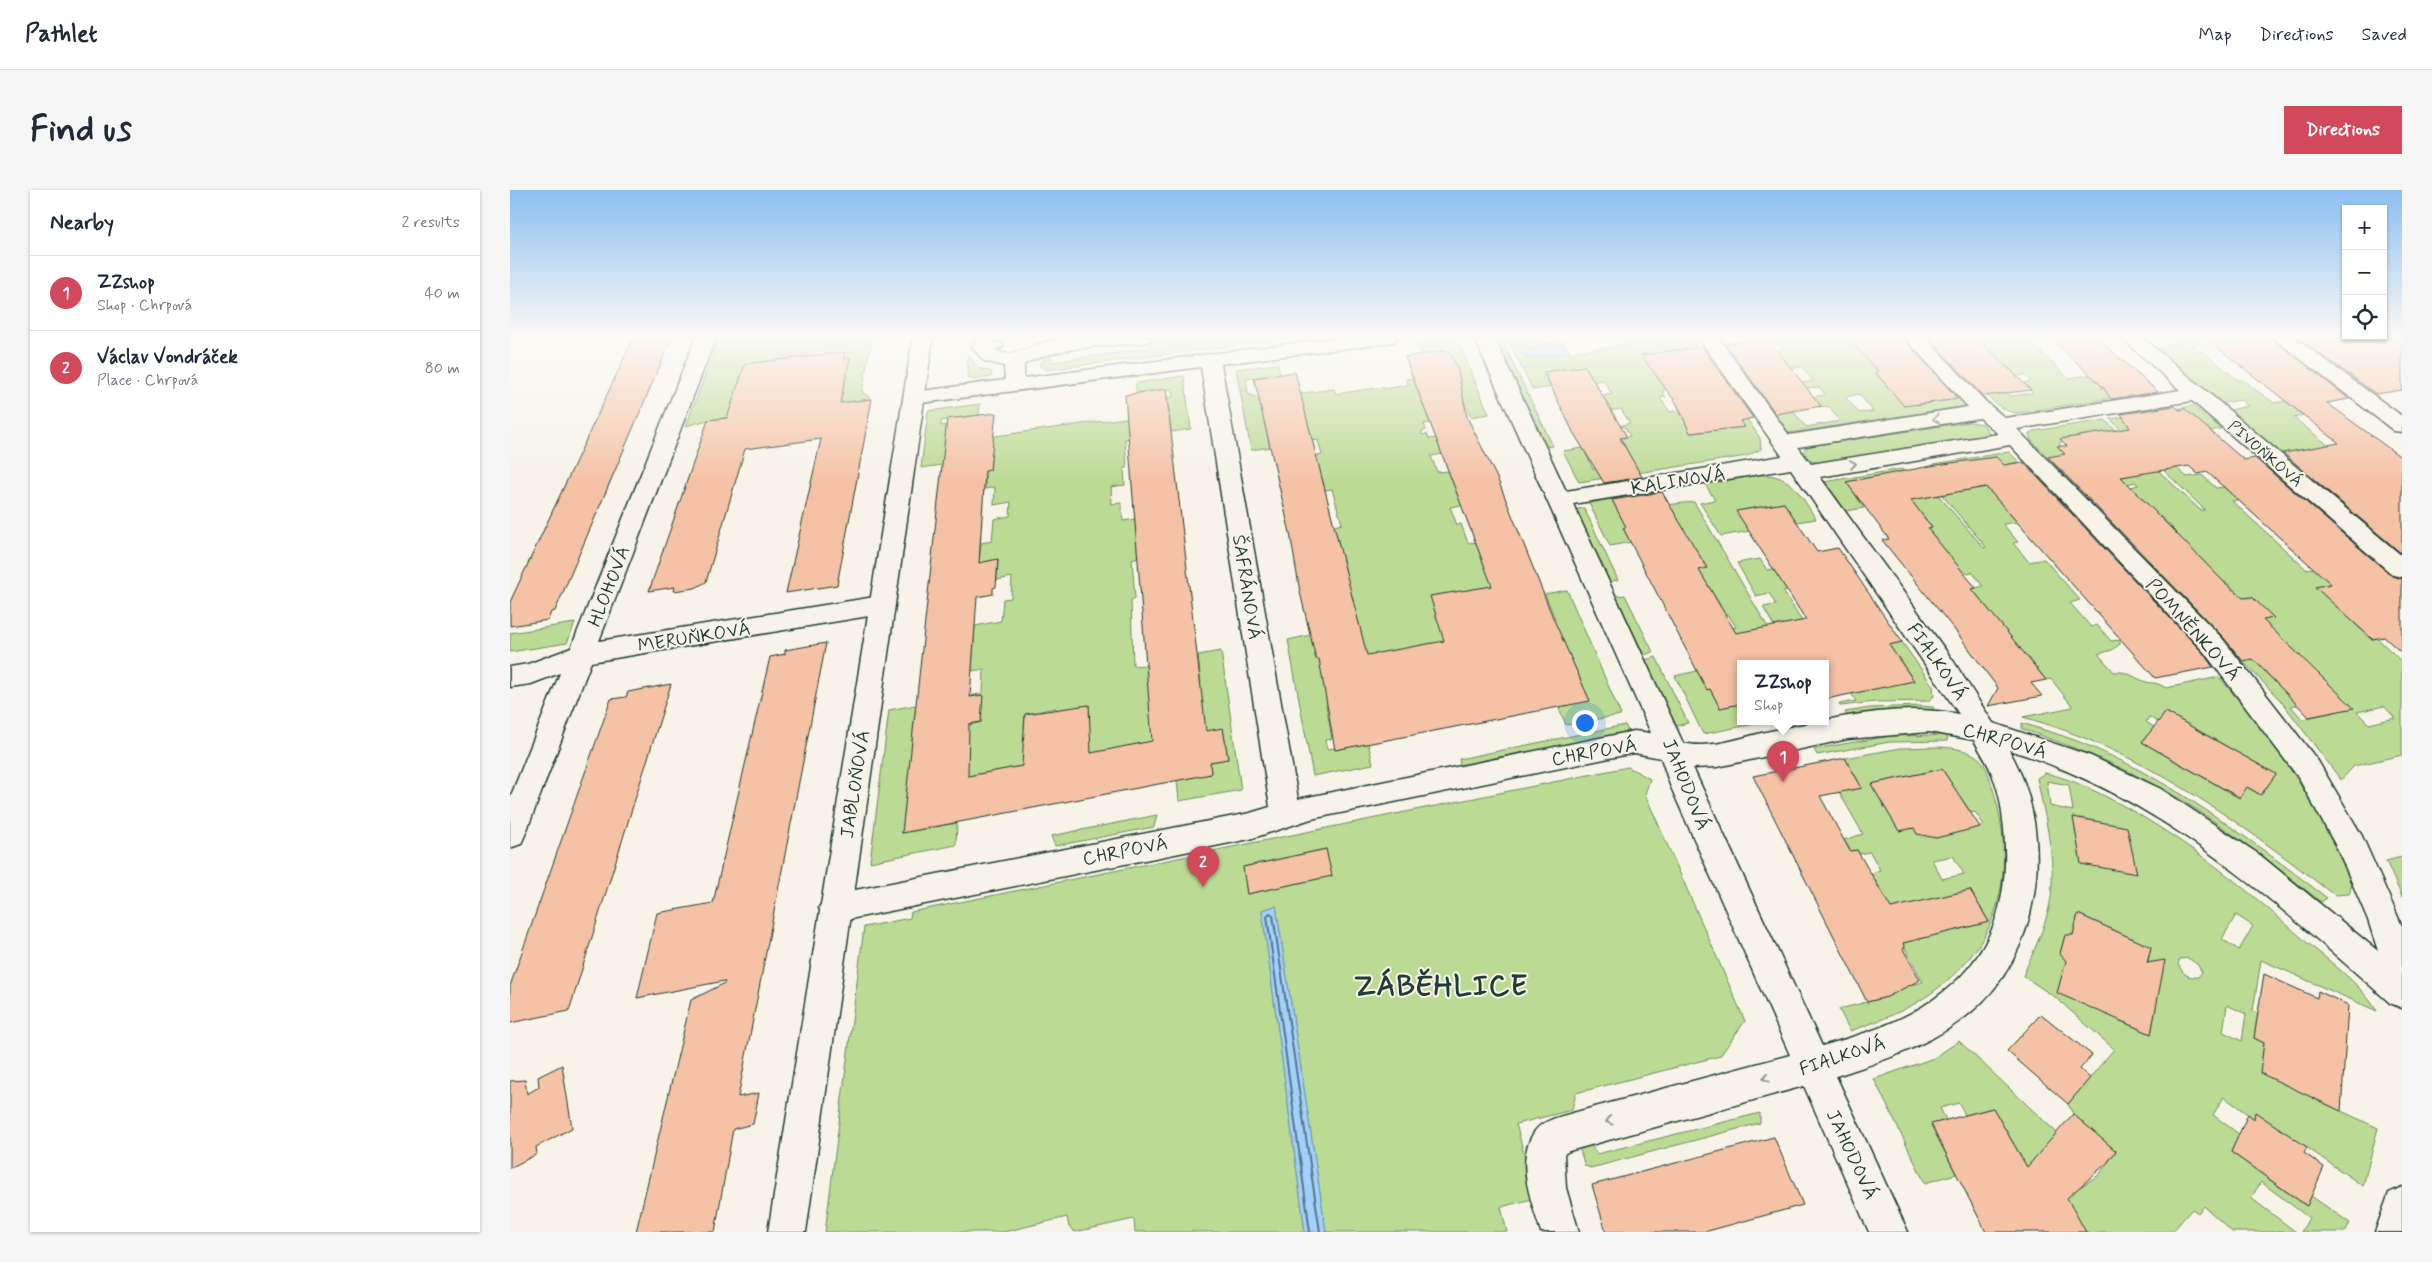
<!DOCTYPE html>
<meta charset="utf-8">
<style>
:root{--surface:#fff;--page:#f6f6f7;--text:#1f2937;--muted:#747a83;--line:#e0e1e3;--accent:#d1495b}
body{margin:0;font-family:Mynerve,sans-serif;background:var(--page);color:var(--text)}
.controls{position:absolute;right:15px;top:15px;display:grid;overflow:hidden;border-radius:0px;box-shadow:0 1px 4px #0004}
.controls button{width:45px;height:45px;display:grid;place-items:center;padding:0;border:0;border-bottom:1px solid var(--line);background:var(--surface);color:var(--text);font:25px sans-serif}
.you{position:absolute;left:1074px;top:532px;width:18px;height:18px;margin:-12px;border:4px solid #fff;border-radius:50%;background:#1a73e8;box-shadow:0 0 0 8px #1a73e833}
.badge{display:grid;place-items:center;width:32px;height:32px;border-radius:50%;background:var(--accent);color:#fff;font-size:16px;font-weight:700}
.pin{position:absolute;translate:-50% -41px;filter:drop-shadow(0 1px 2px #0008)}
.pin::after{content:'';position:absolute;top:26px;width:18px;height:15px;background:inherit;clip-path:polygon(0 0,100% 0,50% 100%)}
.popup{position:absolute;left:1227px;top:470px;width:92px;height:65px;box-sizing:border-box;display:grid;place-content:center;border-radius:0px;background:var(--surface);filter:drop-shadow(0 1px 4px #0005);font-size:16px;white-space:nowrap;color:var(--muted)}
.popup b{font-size:19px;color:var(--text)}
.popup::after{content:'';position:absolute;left:50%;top:100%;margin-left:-10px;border:10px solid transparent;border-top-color:var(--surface)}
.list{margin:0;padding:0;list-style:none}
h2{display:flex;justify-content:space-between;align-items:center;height:65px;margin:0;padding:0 20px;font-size:21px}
h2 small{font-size:16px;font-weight:400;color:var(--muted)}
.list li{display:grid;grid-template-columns:32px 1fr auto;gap:15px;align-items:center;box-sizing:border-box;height:75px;padding:0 20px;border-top:1px solid var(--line)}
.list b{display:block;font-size:19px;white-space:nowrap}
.list p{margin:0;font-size:16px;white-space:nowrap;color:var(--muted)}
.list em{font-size:16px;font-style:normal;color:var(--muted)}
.icon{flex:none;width:28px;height:28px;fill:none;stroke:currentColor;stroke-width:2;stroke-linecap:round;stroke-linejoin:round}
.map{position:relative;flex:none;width:1892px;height:1042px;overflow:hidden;border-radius:0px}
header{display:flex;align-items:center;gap:30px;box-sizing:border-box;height:70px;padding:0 25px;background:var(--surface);border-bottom:1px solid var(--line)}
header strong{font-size:24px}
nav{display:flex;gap:28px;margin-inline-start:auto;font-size:18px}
.intro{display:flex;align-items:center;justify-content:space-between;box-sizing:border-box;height:120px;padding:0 30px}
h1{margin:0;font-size:35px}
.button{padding:12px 22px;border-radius:0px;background:var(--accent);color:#fff;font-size:18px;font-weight:700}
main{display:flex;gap:30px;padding:0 30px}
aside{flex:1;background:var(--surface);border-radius:0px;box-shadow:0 1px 4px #0004}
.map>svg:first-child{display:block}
.green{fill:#bbda93;stroke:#6d8c64;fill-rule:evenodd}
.water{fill:#a3d0fe;stroke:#6e95ad}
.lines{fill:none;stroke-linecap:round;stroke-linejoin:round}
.shore{stroke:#547885;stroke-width:2}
.building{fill:#f5c2a5;stroke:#1f3d34}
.lane-casing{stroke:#1f3d34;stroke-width:4}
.street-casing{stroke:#1f3d34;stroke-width:3}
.secondary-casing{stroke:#1f3d34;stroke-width:3}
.lane{fill:#f7f3e8;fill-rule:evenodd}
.street{fill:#f7f3e8;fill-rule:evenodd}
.secondary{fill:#f7f3e8;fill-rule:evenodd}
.oneway{stroke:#8b988e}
.labels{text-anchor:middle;stroke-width:4;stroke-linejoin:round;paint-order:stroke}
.far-street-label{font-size:16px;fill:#1f3d34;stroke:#f7f3e8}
.street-label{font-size:19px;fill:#1f3d34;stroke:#f7f3e8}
.near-district-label{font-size:29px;font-weight:bold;letter-spacing:1px;fill:#1f3d34;stroke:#f7f3e8}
</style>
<header>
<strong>Pathlet</strong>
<nav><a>Map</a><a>Directions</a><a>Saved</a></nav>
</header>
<div class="intro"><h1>Find us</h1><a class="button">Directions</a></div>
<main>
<aside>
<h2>Nearby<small>2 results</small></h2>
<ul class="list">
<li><span class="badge">1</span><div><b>ZZshop</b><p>Shop · Chrpová</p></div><em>40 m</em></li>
<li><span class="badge">2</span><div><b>Václav Vondráček</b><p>Place · Chrpová</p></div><em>80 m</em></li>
</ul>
</aside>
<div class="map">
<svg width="1892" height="1042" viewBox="0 0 1892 1042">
<rect width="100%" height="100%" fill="#f7f3e8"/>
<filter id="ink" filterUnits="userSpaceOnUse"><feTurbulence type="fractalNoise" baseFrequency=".02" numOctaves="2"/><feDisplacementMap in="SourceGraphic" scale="10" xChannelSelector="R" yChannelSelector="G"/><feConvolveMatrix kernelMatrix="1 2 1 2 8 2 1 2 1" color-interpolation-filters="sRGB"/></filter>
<g filter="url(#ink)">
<path class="green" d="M209,147H362L352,202L362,209L198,230L176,236ZM334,162L333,169L340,168L335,191L328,192L235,174Z
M640,147H788L536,180L529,175L532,171L541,166L542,172L641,158Z
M996,147H1029L1033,154L1054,151L1055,154L1012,160L1017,168L1114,155L1110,147H1180L1206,184L1173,165L1169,159L1150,162L1154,168L1136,171L1139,177H1144L1156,200L1152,201L1156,207L1150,208L1160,222L1169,220L1181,243L1234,237L1224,222L1226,213L1250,248L1251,259L1237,266L1069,292L1053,261L1073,258L1083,279L1122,270L1111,248L1120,246L1115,237L1109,236L1120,233L1111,219L1096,221L1092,206L1102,204L1093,190L1079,192L1034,182L1041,197L1023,200Z
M1254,147H1333L1375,181L1365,183L1377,196L1390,194L1407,215L1439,210L1414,190L1431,188L1457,216L1279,243L1258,214L1275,211L1296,237L1330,231L1318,216L1308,217L1301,207L1316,205L1309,197L1297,198L1292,193L1303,191L1292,177L1279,179L1267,160L1273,159L1267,152L1258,153ZM1349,204L1363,221L1362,222L1349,223L1335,207Z
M1466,147H1515L1558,188L1580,185L1593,197L1591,198L1636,191L1647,201L1507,223C1486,221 1472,199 1458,184L1486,191L1501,206L1523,203L1514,193L1521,191L1515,185L1507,186Z
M1657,147H1684L1692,153L1681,155L1688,161H1692L1728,190H1732L1764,213L1775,211L1793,225L1784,228L1854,284L1850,296L1817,302L1806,292L1834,287L1797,259L1771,263L1720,220L1738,216L1731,210L1712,213L1647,160L1651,159L1648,157L1665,154Z
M947,149L979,224L961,227L953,209L921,233L914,234L916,240L911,242L912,245L917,244L919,249L927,248L933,264L921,266L927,282L939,281L952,315L940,317L947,335L951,334L958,353L966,352L1027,433L1045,429L1035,404L1057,400L1111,525L1056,535L1048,516L1079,510L1063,473L831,512L816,515L822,549L815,550L817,559L824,558L825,560L858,553L863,574L803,586L778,450L801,445L806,469L855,460L824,336L832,334L822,299L815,300L806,266L812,265L808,250L741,260L726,179L768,174L770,184L736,189L738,204L751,209L824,199L826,204L873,197L874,199L898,195L896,189L942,182L940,162L911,164L907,155Z
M992,151L1043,256L1034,257L984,153Z
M458,164L468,178L482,182L481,187L464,190L458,188Z
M674,186L681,239L661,242L660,234L630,239V246L615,249L617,278H614L615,295L601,297L602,314L611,313L613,331L625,329L628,367L622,369L625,408L621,410L623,476L636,475L670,497L691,493L688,465L711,461L731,600L669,611L667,590L701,584L700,572L718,569L713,539L436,590L399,582L392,643L447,633L446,655L360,672L379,520L406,515L402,551L471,532L460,507V506L473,503L474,479L462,481L465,436L491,431L493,409L501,408L502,387L487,390L488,370L469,373L471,353L482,351L484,329L500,326L501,312L484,315L485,297L475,299V281L480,280L481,268L411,278L418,221L470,214L469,225L431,231V236L437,235L435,253L659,222L657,208L663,207L662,199L626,203V193ZM579,515L580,526L551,531V520ZM546,518L547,532L514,538L515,524Z
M1683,216L1711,239L1694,242L1664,276L1677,287L1692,285L1706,298L1714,297L1728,310L1722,311L1796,379L1863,371L1844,433L1861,449L1867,448L1892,472V565L1844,576L1831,590L1771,511L1703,441L1726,436L1742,417L1716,392L1712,393L1702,425L1691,428L1638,373L1685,364L1661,339L1663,338L1625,304L1628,303L1621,297L1628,295L1625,292L1618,294L1611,287L1621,285L1552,250L1548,257L1572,282L1555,285L1521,250L1519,244L1524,241L1595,230L1690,320H1695L1600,229ZM1754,481L1795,497L1774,501ZM1814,509L1825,522L1792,529L1781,516ZM1874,516L1885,528L1859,534L1847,522Z
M1459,232L1473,234L1480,244L1479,246L1309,273L1299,270L1293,263L1296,258L1301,256Z
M1499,262L1509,272L1494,275L1486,267L1455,272L1468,298L1476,297L1507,332L1493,334L1508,352L1503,353L1519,372L1534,369L1570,410L1560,413L1581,437L1587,435L1601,451L1611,450L1610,454L1602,460L1588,464L1604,482C1617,480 1626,489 1636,492C1645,494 1647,492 1656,498L1709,487C1758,543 1799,601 1830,668C1834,677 1845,695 1839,704L1826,705L1820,702C1726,629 1629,559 1513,527L1563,517L1541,489L1536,490L1519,468L1515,469L1500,446L1462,399L1473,396L1462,382L1451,384L1424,346L1409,348L1404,341L1422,337L1414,327L1398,329L1369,286L1337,292L1354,318L1336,321L1314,292L1392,279L1415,307L1428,305L1474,358L1476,357L1431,304L1448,301L1424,274ZM1656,522L1762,582L1764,587L1750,605L1737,597L1729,608L1632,552L1644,537L1636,532L1639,527L1648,532Z
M1250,285C1283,284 1290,305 1306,329L1287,332L1274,313L1233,320L1245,340L1211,346L1190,313L1205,310L1195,294Z
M1147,301L1155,315L1184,312L1279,473H1236L1227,458L1222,438L1226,437L1218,424L1210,426V415L1196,392L1191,393L1116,337L1113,338L1121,352L1100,356L1079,313Z
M1074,318L1108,390L1098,392L1064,320Z
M1250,369L1257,380L1264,379L1277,400L1273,401L1300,444L1404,491L1388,467L1379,469L1371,456L1392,452L1423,496L1424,506L1418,511L1365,512L1330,516L1329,514L1346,511L1333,490L1317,493L1316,473H1304L1274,434L1264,436L1253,417L1266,415L1259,403L1246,406L1227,373Z
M1115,405L1143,462L1134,465L1105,406Z
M65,433L57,453L0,462V443Z
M1146,467L1178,533L1166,536L1135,470Z
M1187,481L1197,499H1200L1210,518L1230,514V531H1260L1193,544L1165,486Z
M1409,516L1423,517L1426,524L1338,528L1335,522L1360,518Z
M1512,533C1530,539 1549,544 1567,551C1660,588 1738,648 1817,708L1811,712C1766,677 1721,641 1673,611C1622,580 1568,558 1512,539Z
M1115,535L1119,542L950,575L949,569Z
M1438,545L1437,551L1380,552L1307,565L1304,559L1380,546Z
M1391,558C1415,558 1445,553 1466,566C1477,573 1479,588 1483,599C1500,654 1499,719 1461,766C1426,808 1390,824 1340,841L1329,819L1377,807L1396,796L1413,792L1369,709L1375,707L1361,683L1370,680L1360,662L1349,664L1347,660L1341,661L1334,650L1353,644L1329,602L1334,595L1349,592L1335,568ZM1432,579L1461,623L1465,622L1474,635L1451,641L1442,629L1389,641L1361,594ZM1443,666L1454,684L1432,689L1422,670ZM1460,700L1479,732L1441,741L1422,709Z
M1118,577L1140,589L1135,604L1235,831L1210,866L1066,903L1062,920L1006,934L1026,1008L991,1017L997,1042H816L766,716L752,720L795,1042H625L624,1029L565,1042L559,1037L557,1027L494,1042H315L354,737L400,728L401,722ZM816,659L821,686L737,704L733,677Z
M1535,583C1563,589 1587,602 1612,615C1679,652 1737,699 1794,750C1820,772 1849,792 1867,821L1751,770L1743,821L1748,823L1744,848L1754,853L1751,877L1801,901V907L1868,938L1853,996L1761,933L1758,939L1714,907L1703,925L1729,944L1721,962L1796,1016L1801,1006L1840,1033L1835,1042H1791L1799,1028L1751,992L1741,1008L1786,1042H1722L1694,1016L1688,1023L1682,1019L1662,1042H1576L1520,982L1483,918L1455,925L1449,913L1430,918L1436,930L1421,935L1446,984L1415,993L1364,889L1424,868L1449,851L1547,943L1570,997L1589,985L1606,961L1563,924L1558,914L1604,859L1545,807L1513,786C1525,757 1541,727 1542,695C1544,660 1534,622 1527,588ZM1537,591L1559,595L1563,621L1540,616ZM1568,724L1641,757L1630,810L1646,817L1641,844L1610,831L1550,763L1555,746L1563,745ZM1726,725L1743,736L1729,760L1712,749ZM1678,768L1687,774L1692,782L1688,787C1677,788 1673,784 1668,774L1670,769ZM1717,815L1736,824L1732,851L1713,842Z
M647,625L644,637L545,656L541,646Z
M1892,667V707L1876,671Z
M1250,923V933L1081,978L1075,976L1068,954L1081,955L1087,964Z"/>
<path class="water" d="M1055,154L1060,162L1017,168L1012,160Z
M766,716L816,1042H795L752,720Z"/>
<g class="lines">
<path class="shore" d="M800,1042L757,726L760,723L763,725L810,1042"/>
</g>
<path class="building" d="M124,147H162L45,421L41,422L38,430L0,436V412Z
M1336,147H1392L1448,209L1394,216L1365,182H1369Z
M1418,147H1466L1521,200L1473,206Z
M1539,147H1586L1648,202L1601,209L1593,197Z
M1694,147H1760L1839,209L1817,213L1892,268V364L1773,263L1829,253Z
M1787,147H1892V200L1866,204Z
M1255,148L1258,153H1261L1311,216L1266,224L1215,154Z
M1192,157L1243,228L1230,231L1235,237L1180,243L1167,214L1131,165Z
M933,161L940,162L948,181L957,227L988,290L1044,430L1080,511L825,560L809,469H806L790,402L780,343L744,188L785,182L857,465L934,451L920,406L982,396L895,167Z
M335,162L333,169L340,168L330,213L362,209L327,395L276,403L311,249L235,259L196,392L185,398L164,401L165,397L139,401L198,230L217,228L235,174Z
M1075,176L1117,247L1110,248L1132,287L1094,293L1063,242L1034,182Z
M656,199L696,541L713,538L718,569L700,572L701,584L392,643L437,229L486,223L480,280L475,281L469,373L488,369L486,397L483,398V404L467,407L460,507L473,505L471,532L459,534L458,586L512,576L515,524L579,515L581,563L642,551L615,205Z
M1665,216L1669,220L1675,219L1734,270L1745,268L1882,386L1892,389V463L1874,447L1862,449L1805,397L1821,394L1697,282L1688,284L1679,276L1611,287L1714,392L1733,408L1742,407L1764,428L1753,430L1844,518L1799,527L1743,469L1733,471L1713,447L1538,267L1555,264L1547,256H1557L1550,249L1620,238L1611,224Z
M1486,267L1494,275L1513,272L1693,463L1703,477L1645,488L1476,297L1401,310L1422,338L1418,339L1466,398L1462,399L1536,490L1521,493L1532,506L1478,516L1488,498L1448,444L1372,350L1379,349L1336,292L1426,275Z
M1152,302L1197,378L1189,380L1226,443L1296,430L1226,321L1274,313L1307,362L1328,358L1392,452L1379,455L1404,491L1316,509V473H1230V514L1210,518L1200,499L1197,500L1113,338L1116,337L1102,310Z
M316,453L228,907L249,903L243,934L223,939L205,1042H126L181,810L215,793L214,791L127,808L147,723L203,713L260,467L275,464V460Z
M161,494L59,821L0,833V796L101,509L116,507L118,502Z
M1656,522L1703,549L1766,584L1751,605L1737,597L1730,608L1632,552Z
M1335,568L1352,598L1310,606L1340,661L1347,660L1381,718L1460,700L1479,732L1393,753L1395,758L1393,759L1410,790L1377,807L1357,812L1243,586Z
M1432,579L1470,637L1426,648L1407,644L1404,638L1389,641L1361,594Z
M1563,627L1617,637L1627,684L1571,674Z
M816,659L822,686L737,704L733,677Z
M1568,724L1641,757L1637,773L1655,770L1641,844L1547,803L1556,771L1550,764L1555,745H1563Z
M1754,784L1807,808L1808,801L1838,815L1831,921L1750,883L1754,853L1744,848Z
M1531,824L1582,865L1570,879L1580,888L1558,914L1497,861Z
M52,875L62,938L26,957L27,964L0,978V891L15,890L17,904L29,897L28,887Z
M1483,918L1517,977L1563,924L1606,961L1597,973L1557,1008L1576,1042H1476L1421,934Z
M1745,922L1797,957L1794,963L1814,977L1797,1016L1721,962L1738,924L1744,929Z
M1264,947L1293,1015L1194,1042H1096L1082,995Z"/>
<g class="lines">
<g class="lane-casing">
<path id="lane" d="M489,152L493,153V157L474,163L469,160Z"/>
</g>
<g class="street-casing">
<path id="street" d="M186,147H206L89,451L371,406L380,409L384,415L380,421L371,424L81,472L15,645L11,654L0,658V608L50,483L21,494L0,497V477L18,474L61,458Z
M467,147H487L482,157C497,172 518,157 535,152C570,144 607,146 643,147L640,151L633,153C592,156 551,156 514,174V188L833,147H888L885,151L878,153L711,174L788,609L1124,541L1141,543L964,147H984L1056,301L1272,266L1188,147H1208L1279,245L1458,217L1394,147H1415L1475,211L1495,228L1670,200L1610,147H1632L1892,366V387L1883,385L1682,211L1507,239L1712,448L1808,571L1852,646L1892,736V818L1880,813C1763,710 1652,607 1499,560C1543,634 1535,749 1473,811C1435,850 1377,870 1326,886L1398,1042H1359L1294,896L1059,961L1054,964L1056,998L1069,1042H1031C1022,1013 1004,970 1025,941C1033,929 1057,925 1070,921L1280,865L1160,595L1151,568L1124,563L801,629L740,649L325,732L314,728L309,718L314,708L325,704L740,623L760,617L691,177L404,214L397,212L394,208L397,204L404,202L495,190L494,176L474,171L462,157ZM1470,228L1488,244L1301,274L1288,257ZM1500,255L1694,462L1788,587L1828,660L1858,730L1868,761L1750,665L1651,599L1581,566L1483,533L1444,472L1310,287ZM1281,279L1449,524C1387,512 1320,529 1260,541C1232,547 1202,560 1173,553L1063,314ZM1419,542L1464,550C1470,562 1479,574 1483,587C1490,603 1492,622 1494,639C1500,709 1484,768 1424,809C1391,833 1350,845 1312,856L1183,578L1207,577L1338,549Z
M1762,147H1784L1892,226V242L1884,241Z
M1892,997V1042H1865L1879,1003Z"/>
</g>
<g class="secondary-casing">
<path id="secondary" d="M403,147H423L296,1042H258Z"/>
</g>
<use href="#lane" class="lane"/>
<use href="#street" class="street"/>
<use href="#secondary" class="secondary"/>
</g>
<defs><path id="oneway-chevron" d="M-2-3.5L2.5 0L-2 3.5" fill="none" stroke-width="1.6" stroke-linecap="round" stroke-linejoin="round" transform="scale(1.25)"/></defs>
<g class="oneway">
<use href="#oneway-chevron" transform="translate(1426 229) rotate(171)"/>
<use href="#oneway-chevron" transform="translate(1343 274) rotate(-9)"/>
<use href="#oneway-chevron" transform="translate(1256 888) rotate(165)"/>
<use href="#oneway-chevron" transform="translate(1099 931) rotate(165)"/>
</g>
</g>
<linearGradient id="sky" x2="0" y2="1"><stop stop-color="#8cbff1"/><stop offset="0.5" stop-color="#fbfaf5"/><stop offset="1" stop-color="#fbfaf5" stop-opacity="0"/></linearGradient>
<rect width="1892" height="293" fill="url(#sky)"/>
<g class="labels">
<g class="far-street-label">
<text transform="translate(1756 263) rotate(41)" y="6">PIVOŇKOVÁ</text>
</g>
<g class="street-label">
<text transform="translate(1168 290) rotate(-9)" y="7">KALINOVÁ</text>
<text transform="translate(98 396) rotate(-69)" y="7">HLOHOVÁ</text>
<text transform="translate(738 397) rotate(81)" y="7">ŠAFRÁNOVÁ</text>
<text transform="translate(1684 439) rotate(48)" y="7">POMNĚNKOVÁ</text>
<text transform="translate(184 446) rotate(-9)" y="7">MERUŇKOVÁ</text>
<text transform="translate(1428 471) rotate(55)" y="7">FIALKOVÁ</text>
<text transform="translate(1495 550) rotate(16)" y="7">CHRPOVÁ</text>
<text transform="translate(1084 561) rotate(-10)" y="7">CHRPOVÁ</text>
<text transform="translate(344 594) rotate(-81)" y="7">JABLOŇOVÁ</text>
<text transform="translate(1177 594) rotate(68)" y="7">JAHODOVÁ</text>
<text transform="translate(615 660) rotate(-11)" y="7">CHRPOVÁ</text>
<text transform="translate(1332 865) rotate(-18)" y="7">FIALKOVÁ</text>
<text transform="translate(1343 964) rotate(65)" y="7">JAHODOVÁ</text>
</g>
<g class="near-district-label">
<text x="931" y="805">ZÁBĚHLICE</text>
</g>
</g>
</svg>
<div class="controls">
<button>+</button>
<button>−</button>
<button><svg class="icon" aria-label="locate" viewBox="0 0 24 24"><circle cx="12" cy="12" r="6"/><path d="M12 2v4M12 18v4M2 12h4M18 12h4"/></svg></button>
</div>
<div class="you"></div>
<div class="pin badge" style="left:1273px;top:592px">1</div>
<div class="popup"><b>ZZshop</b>Shop</div>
<div class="pin badge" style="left:693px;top:697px">2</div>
</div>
</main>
